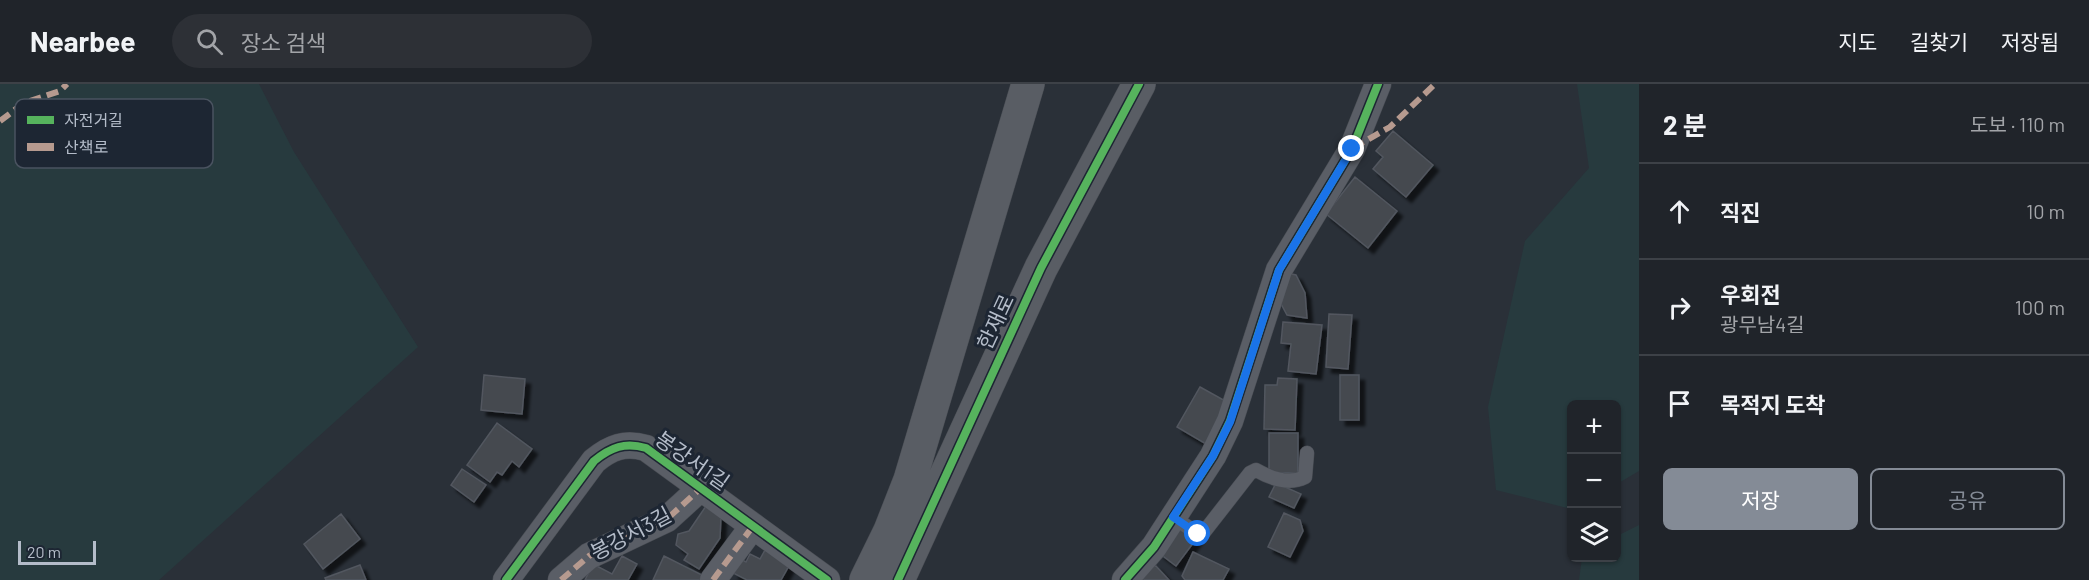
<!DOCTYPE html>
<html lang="ko">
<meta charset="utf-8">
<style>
:root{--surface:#20242a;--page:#2d3036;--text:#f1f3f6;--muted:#a2a4a8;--line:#3d4147;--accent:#848b96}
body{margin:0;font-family:Barlow,"Noto Sans KR",sans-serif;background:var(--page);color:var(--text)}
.controls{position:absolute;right:18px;bottom:18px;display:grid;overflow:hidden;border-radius:9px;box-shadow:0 2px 4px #0004}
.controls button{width:54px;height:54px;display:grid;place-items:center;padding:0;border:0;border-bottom:2px solid var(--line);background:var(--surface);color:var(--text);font:30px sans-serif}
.scale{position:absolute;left:18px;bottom:15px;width:78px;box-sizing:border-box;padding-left:6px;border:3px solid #b4bcc9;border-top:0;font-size:16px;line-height:21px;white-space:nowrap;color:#b4bcc9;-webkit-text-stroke:4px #1d2633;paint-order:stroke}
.stop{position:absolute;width:18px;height:18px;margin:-14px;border:4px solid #1a73e8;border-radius:50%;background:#fff}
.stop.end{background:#1a73e8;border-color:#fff;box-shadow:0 2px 6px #0008}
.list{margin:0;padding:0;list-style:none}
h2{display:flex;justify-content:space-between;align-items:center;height:78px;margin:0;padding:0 24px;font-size:26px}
h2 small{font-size:20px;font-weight:400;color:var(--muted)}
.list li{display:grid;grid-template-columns:39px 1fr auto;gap:18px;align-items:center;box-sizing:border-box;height:96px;padding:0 24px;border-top:2px solid var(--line)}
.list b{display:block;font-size:22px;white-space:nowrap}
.list p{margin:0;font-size:20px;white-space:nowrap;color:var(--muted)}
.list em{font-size:20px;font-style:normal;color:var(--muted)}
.actions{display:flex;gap:12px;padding:18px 24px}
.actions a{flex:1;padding:14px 0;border:2px solid var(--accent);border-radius:9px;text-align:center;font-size:21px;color:var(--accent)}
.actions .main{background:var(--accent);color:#fff}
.icon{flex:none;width:33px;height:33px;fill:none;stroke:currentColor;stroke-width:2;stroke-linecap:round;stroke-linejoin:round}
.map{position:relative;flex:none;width:1639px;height:496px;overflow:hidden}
header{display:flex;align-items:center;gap:36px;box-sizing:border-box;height:84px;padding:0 30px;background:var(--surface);border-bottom:2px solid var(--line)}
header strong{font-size:28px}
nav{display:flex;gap:33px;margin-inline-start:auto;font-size:21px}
.search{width:420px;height:54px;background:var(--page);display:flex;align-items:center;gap:15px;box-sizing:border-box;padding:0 21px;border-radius:33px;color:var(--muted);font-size:22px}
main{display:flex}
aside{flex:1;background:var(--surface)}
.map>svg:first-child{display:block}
.green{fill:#273a3e}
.building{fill:#444950;stroke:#52575f;stroke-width:1.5;filter:url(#shadow)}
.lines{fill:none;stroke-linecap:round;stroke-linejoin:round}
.lane-casing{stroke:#484c53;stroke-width:15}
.street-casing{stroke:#484c53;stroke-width:27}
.secondary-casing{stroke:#484c53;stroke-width:34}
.lane{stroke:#5a5e66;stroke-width:14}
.street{stroke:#5a5e66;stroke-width:26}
.secondary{stroke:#595d64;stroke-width:33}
.quiet{stroke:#b69a8f;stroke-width:6;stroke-dasharray:12 6;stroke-linecap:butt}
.cycleway-casing{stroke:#1d2633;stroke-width:11}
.cycleway{stroke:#56b35d;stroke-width:8}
.route{stroke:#1a73e8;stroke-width:8}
.labels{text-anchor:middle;stroke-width:6;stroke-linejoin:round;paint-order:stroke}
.street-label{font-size:21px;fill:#b4bcc9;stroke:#1d2633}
.key{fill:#1d2633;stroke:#4a5360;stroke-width:1.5}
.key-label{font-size:16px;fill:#b4bcc9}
</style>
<header>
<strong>Nearbee</strong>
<div class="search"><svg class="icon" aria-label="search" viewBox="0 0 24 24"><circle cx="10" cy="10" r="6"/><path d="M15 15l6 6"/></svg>장소 검색</div>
<nav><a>지도</a><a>길찾기</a><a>저장됨</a></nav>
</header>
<main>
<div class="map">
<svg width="1639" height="496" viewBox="0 0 1639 496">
<defs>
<filter id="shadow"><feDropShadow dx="5.5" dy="5.5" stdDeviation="1.5" flood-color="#0009"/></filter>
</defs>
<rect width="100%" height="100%" fill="#2a3038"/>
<path class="green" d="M0,0H259L294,68L418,263L159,496H0Z
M1577,0H1639V387L1617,400L1616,320H1572L1571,425L1496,406L1488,323L1525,157L1589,84Z
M1639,441V496H1579L1582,474H1616L1617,452Z"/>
<path class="building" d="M1393,47L1433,81L1406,113L1373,85L1383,73L1376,67Z
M1355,93L1397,127L1368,164L1326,130Z
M1287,189L1296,191L1305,209L1307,234L1287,231L1280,218Z
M1329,230L1352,231L1348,285L1326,283Z
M1283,238L1322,241L1316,290L1288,287L1291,260L1281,259Z
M484,291L525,295L522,330L481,326Z
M1340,291H1359V336H1340Z
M1278,294L1297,295L1295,346L1264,345L1265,301H1277Z
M1200,303L1229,319L1206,360L1177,343Z
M497,339L532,365L519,383L512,377L502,391L497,388L490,398L467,381Z
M1269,349H1298V389H1269Z
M462,385L486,401L474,418L451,401Z
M1276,399L1301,410L1294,424L1269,413Z
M706,422L721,432L720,454L699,485L684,476L688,470L676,461L678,450L689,447Z
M1284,429L1300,436L1303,447L1290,473L1268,463Z
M341,430L360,455L323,485L304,460Z
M1179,441L1197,454L1176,482L1159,469Z
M765,466L790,480L781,496H747L733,489L740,475L746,478L750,470L760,475Z
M1193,468L1229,485L1223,496H1185L1182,492Z
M622,472L637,480L628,496H585L593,480L612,490Z
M664,472L702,491L700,496H653Z
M360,481L366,496H326L325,494Z
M1155,481L1169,496H1140Z"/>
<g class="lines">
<g class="lane-casing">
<path id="lane" d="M1173,433L1198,450L1204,448L1250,389L1256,386C1270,394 1289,401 1305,393L1307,369"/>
</g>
<g class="street-casing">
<path id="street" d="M506,496L594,377C611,363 625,358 646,364L827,496
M561,496L589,472L667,435L701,404
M713,496L753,442
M1125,496L1154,463L1213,372L1230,337L1279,186L1352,65L1378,0"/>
</g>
<g class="secondary-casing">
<path id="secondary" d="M866,496L890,447L910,396L1028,0
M898,496L1041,184L1139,0"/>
</g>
<use href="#lane" class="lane"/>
<use href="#street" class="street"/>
<use href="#secondary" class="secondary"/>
<path class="quiet" d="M0,37L24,19L60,7L67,0
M1353,64L1390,43L1435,0
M561,496L589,472L667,435L701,404
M713,496L753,442"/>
<g class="cycleway-casing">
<path id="cycleway" d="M506,496L594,377C611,363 625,358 646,364L827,496
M898,496L1041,184L1139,0
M1125,496L1154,463L1213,372L1230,337L1279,186L1352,65L1378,0"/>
</g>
<use href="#cycleway" class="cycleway"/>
</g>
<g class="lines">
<path class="route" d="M1198,450L1173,433L1213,372L1230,338L1279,186L1352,65"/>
</g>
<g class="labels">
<g class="street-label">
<text transform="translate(996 238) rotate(-65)" y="7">한재로</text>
<text transform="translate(692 377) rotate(35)" y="7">봉강서1길</text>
<text transform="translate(631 450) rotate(-28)" y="7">봉강서3길</text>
</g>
</g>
<rect x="15" y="15" width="198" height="69" rx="9" class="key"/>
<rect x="27" y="32" width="27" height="8" fill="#56b35d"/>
<rect x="27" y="59" width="27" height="8" fill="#b69a8f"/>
<g class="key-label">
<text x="64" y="42">자전거길</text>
<text x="64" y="69">산책로</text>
</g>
</svg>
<div class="controls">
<button>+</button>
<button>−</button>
<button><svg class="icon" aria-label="layers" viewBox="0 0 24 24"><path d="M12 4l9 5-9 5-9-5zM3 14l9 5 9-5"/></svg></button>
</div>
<div class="scale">20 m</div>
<div class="stop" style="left:1198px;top:450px"></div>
<div class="stop end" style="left:1352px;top:65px"></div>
</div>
<aside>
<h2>2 분<small>도보 · 110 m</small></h2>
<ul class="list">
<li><svg class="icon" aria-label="ahead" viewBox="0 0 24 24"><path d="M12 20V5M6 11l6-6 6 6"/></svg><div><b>직진</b></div><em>10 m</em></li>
<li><svg class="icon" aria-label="right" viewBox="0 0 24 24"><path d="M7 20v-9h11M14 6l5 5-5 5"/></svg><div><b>우회전</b><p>광무남4길</p></div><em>100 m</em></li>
<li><svg class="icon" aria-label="arrive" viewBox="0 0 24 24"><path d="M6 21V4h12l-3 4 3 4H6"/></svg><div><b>목적지 도착</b></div></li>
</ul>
<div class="actions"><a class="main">저장</a><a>공유</a></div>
</aside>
</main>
